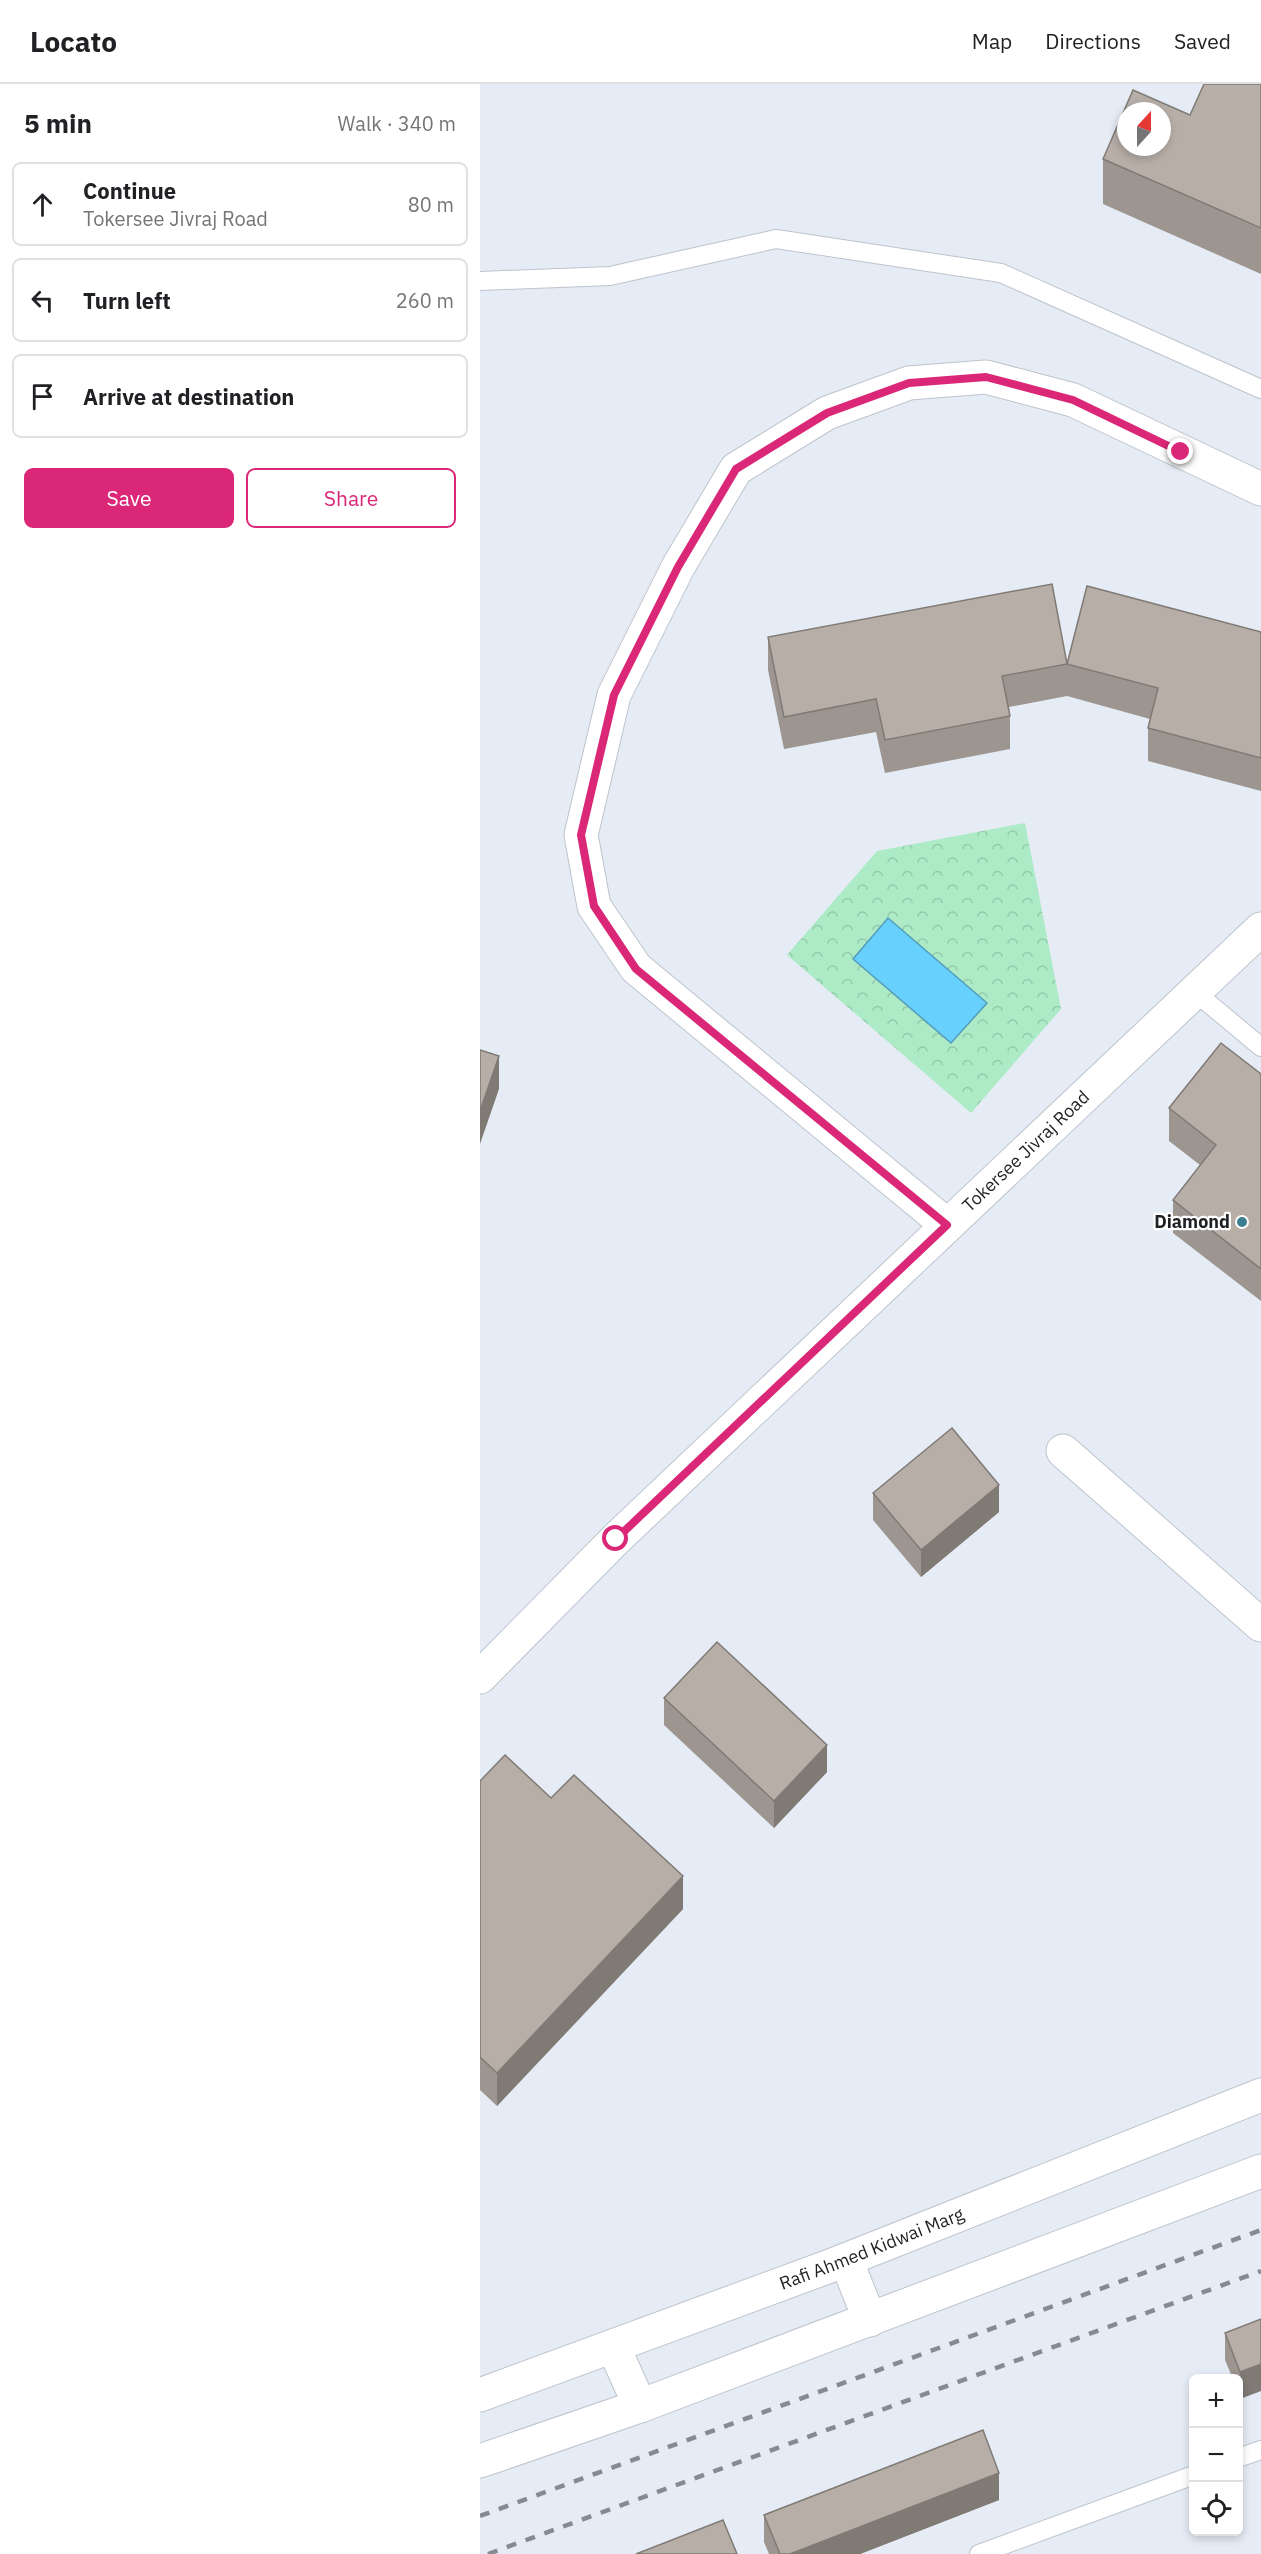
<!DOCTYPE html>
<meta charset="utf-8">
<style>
:root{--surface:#fff;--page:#f2f2f2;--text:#202124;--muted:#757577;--line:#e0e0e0;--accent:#db2777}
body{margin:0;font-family:"IBM Plex Sans",sans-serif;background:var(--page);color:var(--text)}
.controls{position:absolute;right:18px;bottom:18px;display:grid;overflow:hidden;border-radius:9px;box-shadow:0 3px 9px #0003}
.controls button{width:54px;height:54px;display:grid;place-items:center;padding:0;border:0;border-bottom:2px solid var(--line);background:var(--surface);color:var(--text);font:30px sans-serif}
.compass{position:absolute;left:637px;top:18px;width:54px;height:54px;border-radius:50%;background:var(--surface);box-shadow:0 3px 9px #0003;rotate:21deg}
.stop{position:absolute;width:18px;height:18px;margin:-14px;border:4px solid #db2777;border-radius:50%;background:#fff}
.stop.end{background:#db2777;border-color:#fff;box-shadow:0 2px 6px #0008}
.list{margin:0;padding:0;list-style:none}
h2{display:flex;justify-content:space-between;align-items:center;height:78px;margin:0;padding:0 24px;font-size:26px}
h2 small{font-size:20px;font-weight:400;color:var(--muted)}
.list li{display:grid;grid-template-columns:39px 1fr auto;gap:18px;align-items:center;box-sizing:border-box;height:84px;margin:0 12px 12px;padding:0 12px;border:2px solid var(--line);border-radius:9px}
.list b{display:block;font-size:22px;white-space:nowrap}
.list p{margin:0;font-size:20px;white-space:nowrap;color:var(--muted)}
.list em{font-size:20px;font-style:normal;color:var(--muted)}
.actions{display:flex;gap:12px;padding:18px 24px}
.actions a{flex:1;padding:14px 0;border:2px solid var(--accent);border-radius:9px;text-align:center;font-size:21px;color:var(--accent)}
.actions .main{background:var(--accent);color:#fff}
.icon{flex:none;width:33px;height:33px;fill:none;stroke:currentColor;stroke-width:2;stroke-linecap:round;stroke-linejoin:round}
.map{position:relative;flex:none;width:781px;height:2470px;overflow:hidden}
header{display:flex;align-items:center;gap:36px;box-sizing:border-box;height:84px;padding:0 30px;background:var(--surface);border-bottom:2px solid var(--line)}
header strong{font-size:28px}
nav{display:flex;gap:33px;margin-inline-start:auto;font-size:21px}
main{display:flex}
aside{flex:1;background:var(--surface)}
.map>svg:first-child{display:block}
.park{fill:url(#park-crowns)}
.water{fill:#68d0fd;stroke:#529cbc;stroke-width:1.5}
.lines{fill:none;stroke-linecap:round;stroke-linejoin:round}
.service-casing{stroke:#bdc4cd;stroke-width:20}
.minor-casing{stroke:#bdc4cd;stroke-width:35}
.tertiary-casing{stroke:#bdc4cd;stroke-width:35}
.primary-casing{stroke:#bdc4cd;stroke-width:35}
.service{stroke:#fff;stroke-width:18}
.minor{stroke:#fff;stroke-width:33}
.tertiary{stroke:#fff;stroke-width:33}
.primary{stroke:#fff;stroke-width:33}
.rail{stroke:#878b91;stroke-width:4.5;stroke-dasharray:10 10;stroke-linecap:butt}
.wall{fill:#9d9690}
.shaded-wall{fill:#807a75}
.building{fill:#b7aea7;stroke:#807a75;stroke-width:1.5;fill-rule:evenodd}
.route{stroke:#db2777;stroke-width:8}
.poi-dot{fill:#3e7e91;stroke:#fff;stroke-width:2}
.labels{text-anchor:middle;stroke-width:4.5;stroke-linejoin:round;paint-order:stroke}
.street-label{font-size:18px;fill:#1f2124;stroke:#fff}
.poi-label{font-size:18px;font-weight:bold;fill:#1f2124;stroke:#fff;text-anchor:end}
</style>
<header>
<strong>Locato</strong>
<nav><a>Map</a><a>Directions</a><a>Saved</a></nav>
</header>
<main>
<aside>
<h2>5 min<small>Walk · 340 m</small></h2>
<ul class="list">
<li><svg class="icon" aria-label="ahead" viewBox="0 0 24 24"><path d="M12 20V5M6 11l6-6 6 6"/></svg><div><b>Continue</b><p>Tokersee Jivraj Road</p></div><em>80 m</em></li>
<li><svg class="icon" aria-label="left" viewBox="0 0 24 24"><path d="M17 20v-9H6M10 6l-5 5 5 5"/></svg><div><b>Turn left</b></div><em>260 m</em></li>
<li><svg class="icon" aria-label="arrive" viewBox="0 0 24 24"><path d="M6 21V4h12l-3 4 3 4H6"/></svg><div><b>Arrive at destination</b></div></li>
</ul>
<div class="actions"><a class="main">Save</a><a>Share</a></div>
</aside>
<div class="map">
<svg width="781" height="2470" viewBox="0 0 781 2470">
<defs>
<pattern id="park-crowns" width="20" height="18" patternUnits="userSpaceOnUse" patternTransform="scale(1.5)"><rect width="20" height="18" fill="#acebc5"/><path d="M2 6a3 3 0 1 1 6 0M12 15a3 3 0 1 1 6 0" fill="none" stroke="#94c9a9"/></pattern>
</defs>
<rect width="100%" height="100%" fill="#e5ecf5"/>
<path class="park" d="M545,739L581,925L491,1029L307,871L397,767Z"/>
<path class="water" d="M408,834L507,919L471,959L373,875Z"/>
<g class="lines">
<g class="service-casing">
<path id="service" d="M0,197L130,192L296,155L521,189L781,305
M715,908L781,963
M758,2374L781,2366
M499,2470L714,2391"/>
</g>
<g class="minor-casing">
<path id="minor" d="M467,1141L156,884L114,822L101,751L134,611L198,483L256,385L347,329L429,299L506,293L593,316L781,405
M583,1367L781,1541"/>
</g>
<g class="tertiary-casing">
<g id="tertiary">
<path id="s1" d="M0,1593L136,1455L781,845"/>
</g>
</g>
<g class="primary-casing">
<g id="primary">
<path d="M366,2176L390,2236"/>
<path d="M133,2262L160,2322"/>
<path id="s2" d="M0,2311L350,2182L781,2011"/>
<path d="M0,2377L160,2322L781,2087"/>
</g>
</g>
<use href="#service" class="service"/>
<use href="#minor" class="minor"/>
<use href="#tertiary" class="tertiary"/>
<use href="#primary" class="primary"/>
<path class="rail" d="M0,2432L781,2146
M8,2470L781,2187"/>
</g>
<path class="wall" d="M781,0V190L623,120V75L710,31Z
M781,548V707L668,677V644L670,635L587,612L529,623L530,632V665L405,689L396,648L304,665L288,586V553L587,580Z
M781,990V1217L693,1149V1116L720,1081L689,1057V1024Z
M393,1409L519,1428L441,1493L393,1436Z
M184,1614L347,1688L294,1744L184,1641Z
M0,1697L71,1714L203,1825L17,2022L0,2006Z
M781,2235L760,2315L759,2310V2295H753L745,2276V2249Z
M519,2416L380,2470H289L284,2458V2431Z"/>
<path class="shaded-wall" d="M19,972V1005L0,1060V1027Z
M519,1401V1428L441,1493V1466Z
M347,1661V1688L294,1744V1717Z
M203,1792V1825L17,2022V1989Z
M781,2280V2307L760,2315V2288Z
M519,2389V2416L380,2470H310Z"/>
<path class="building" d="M724,0H781V144L623,75L653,6L710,31ZM646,27H682V63H646Z
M572,500L587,580L607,502L781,548V674L668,644L678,604L587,580L522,592L530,632L405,656L396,615L304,633L288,553Z
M741,959L781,990V1185L693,1116L736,1061L689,1024Z
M0,966L19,972L0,1027Z
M472,1344L519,1401L441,1466L393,1409Z
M237,1558L347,1661L294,1717L184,1614Z
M25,1671L71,1714L94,1691L203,1792L17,1989L0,1973V1697Z
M781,2235V2280L760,2288L745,2249Z
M503,2346L519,2389L310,2470H300L284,2431Z
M243,2436L257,2470H156Z"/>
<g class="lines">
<path class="route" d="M136,1455L467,1141L156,885L114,822L101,751L134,611L198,483L256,385L347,329L429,299L506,293L593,316L701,368"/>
</g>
<circle class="poi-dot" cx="762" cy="1138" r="6"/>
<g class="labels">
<g class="street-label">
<text dy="6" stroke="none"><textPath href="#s1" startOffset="758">Tokersee Jivraj Road</textPath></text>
<text dy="6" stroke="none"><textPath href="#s2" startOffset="418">Rafi Ahmed Kidwai Marg</textPath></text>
</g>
<g class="poi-label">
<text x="750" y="1144">Diamond</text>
</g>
</g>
</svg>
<div class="controls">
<button>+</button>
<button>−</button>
<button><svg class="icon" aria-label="locate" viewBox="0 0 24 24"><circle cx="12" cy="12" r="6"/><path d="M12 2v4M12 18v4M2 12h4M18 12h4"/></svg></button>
</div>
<svg class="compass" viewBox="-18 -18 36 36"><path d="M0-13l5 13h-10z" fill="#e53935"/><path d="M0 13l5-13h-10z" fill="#757577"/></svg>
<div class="stop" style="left:136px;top:1455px"></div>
<div class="stop end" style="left:701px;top:368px"></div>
</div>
</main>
